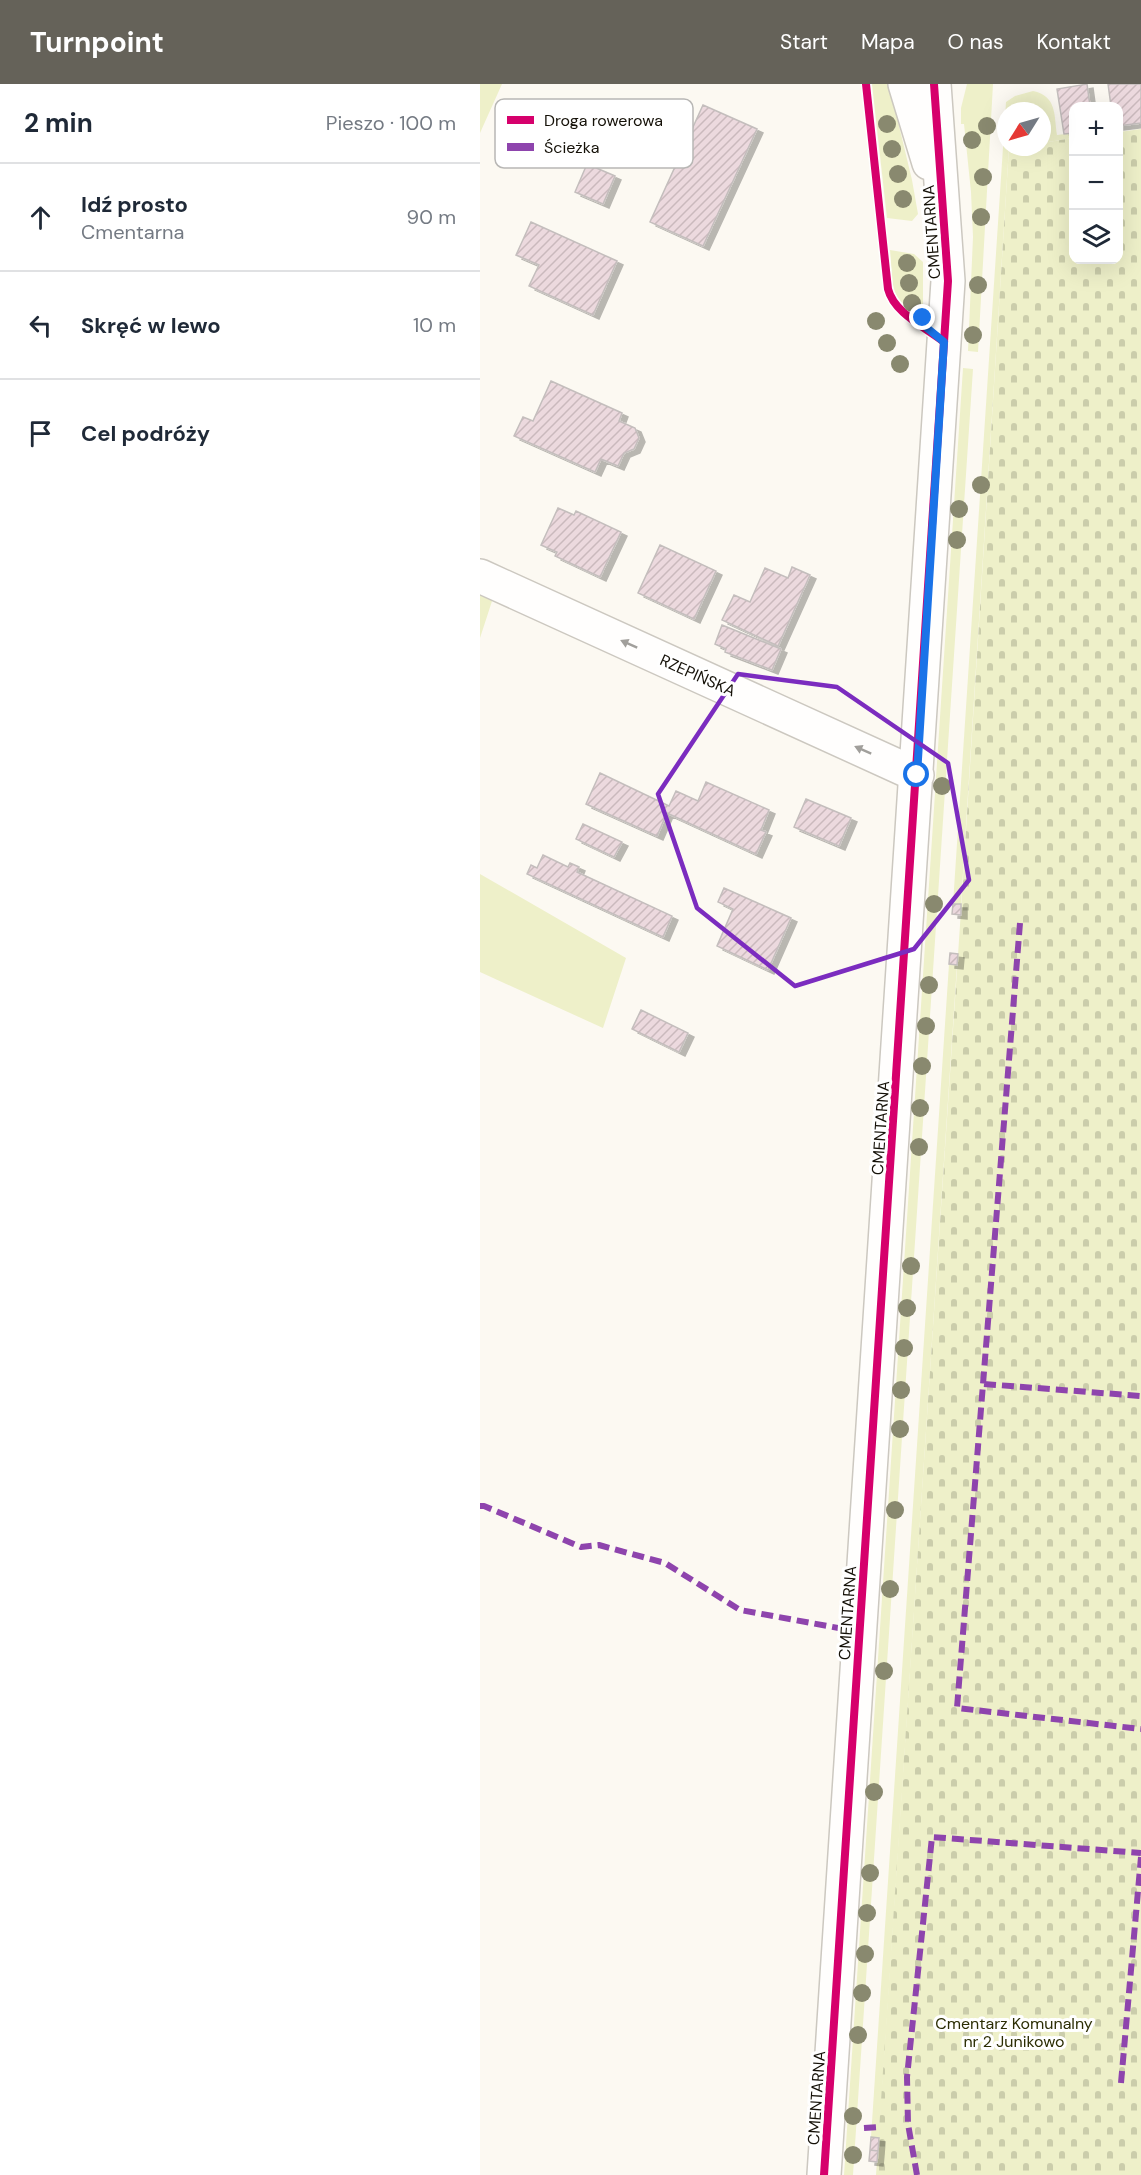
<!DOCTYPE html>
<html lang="pl">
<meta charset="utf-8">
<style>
:root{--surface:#fff;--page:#f2f2f3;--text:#1f2937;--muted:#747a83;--line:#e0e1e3;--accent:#656259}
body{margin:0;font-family:"DM Sans",sans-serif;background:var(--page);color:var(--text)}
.controls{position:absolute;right:18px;top:18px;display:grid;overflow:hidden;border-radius:12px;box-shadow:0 6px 24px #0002}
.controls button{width:54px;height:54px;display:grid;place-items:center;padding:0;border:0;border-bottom:2px solid var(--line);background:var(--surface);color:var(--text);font:30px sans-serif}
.compass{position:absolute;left:517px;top:18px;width:54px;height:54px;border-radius:50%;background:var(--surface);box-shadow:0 6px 24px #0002;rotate:233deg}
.stop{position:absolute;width:18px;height:18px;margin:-14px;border:4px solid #1a73e8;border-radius:50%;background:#fff}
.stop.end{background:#1a73e8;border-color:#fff;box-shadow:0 2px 6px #0008}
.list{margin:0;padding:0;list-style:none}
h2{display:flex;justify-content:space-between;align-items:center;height:78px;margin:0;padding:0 24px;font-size:26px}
h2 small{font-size:20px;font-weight:400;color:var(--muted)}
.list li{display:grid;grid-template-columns:39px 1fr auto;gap:18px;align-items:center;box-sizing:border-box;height:108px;padding:0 24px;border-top:2px solid var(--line)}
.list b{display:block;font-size:22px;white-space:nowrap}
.list p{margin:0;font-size:20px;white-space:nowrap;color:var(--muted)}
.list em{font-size:20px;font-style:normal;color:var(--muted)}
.icon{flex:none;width:33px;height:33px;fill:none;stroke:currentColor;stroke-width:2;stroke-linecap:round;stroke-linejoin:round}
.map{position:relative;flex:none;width:661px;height:2091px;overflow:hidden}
header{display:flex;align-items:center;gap:36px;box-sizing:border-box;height:84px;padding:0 30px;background:var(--accent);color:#fff}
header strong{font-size:28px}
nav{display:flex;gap:33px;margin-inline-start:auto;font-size:21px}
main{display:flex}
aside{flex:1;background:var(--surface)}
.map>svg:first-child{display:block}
.green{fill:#eef0c9}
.cemetery{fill:url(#cemetery-stones)}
.building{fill:url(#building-hatch);stroke:#c4bebd;stroke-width:1.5;filter:url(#shadow)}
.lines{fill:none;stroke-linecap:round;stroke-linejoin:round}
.minor-casing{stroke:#ccc8c0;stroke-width:36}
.minor{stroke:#fffefd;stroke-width:33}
.quiet{stroke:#8e44ad;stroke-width:6;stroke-dasharray:12 6;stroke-linecap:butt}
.cycleway-casing{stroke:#fff;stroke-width:11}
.cycleway{stroke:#d6006c;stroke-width:8}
.tree{fill:#89896f}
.oneway{fill:#a19f9b}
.route{stroke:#1a73e8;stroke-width:8}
.marked{fill:none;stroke:#7b2cbf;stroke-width:4.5;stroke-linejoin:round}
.labels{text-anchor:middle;stroke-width:6;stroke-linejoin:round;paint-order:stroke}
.street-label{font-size:16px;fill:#141007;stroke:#fff}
.park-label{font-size:16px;fill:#2b2d03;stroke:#fff}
.key{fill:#fff;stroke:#b8b7b5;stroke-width:1.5}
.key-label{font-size:16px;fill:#141007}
</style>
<header>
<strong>Turnpoint</strong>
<nav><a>Start</a><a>Mapa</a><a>O nas</a><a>Kontakt</a></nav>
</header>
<main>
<aside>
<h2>2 min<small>Pieszo · 100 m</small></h2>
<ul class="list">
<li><svg class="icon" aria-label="ahead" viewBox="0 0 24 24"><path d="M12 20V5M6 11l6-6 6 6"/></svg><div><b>Idź prosto</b><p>Cmentarna</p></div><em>90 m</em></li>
<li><svg class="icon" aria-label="left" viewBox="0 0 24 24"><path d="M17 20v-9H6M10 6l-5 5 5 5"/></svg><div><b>Skręć w lewo</b></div><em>10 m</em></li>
<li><svg class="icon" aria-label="arrive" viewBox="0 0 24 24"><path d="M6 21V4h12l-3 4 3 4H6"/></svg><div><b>Cel podróży</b></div></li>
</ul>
</aside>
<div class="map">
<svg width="661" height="2091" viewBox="0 0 661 2091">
<defs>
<pattern id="cemetery-stones" width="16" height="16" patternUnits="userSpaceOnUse" patternTransform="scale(1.5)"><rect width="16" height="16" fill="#eef0c9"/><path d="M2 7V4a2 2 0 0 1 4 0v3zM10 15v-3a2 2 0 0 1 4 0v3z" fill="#cbcdab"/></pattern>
<pattern id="building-hatch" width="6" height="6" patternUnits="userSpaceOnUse" patternTransform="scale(1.5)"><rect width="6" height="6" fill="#ecd9de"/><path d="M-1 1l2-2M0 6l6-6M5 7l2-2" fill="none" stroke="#cab9bd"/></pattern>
<filter id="shadow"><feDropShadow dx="6" dy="4" stdDeviation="0" flood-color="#0004"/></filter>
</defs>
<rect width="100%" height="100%" fill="#fcf9f2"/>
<path class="green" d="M0,0H22L0,49Z
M392,0H409L432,96L438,130L432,137L407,134Z
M487,0H513L498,268L488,267L493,153L491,108L484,40H481V24Z
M553,7C577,12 574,31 577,51L593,49V54L562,59V27H526V63H529L481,820H473L526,18L535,12Z
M410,166L434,170L443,178V234C407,212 414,205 410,166Z
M483,284L493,285L373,2091H364Z
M0,505L14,511L0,554Z
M0,790L146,874L123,944L0,888Z
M469,880L477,881L399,2054L391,2053Z"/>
<path class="cemetery" d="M661,45V2091H396L480,841L529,63H562V59L593,54L594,176H638L639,48Z"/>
<path class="building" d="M607,0L610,22H594V49L584,50L577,5Z
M628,0H661V39L638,42V22H631Z
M223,21L277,45L223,162L170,138Z
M107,80L135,92L123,120L95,108Z
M51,138L137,177L113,231L49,202L59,181L36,171Z
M71,297L142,329L139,337L155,344L159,354L154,365L144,369L138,382L121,375L115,388L34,352L43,333L53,337Z
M78,424L94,431L96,427L141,448L120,493L75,472L77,468L61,461Z
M180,461L236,487L214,535L158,509Z
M312,483L330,491L298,562L242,536L254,511L270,518L285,484L308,494Z
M242,541L301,565L292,586L245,568L246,565L235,560Z
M120,689L189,722L196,707L218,717L226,698L289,726L281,746L286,748L276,770L187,729L177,752L106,720Z
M326,715L371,734L359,762L314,743Z
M103,740L142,758L134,773L96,755Z
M63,771L88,783L90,779L99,783L97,788L192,832L183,853L47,790L51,781L57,784Z
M244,804L311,834L288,886L237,862L253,825L238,818Z
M473,820H481V831L472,830Z
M470,869L478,870L477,881L469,880Z
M161,926L208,949L199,968L152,945Z
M391,2053L399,2054L398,2067L390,2066Z
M390,2066L398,2067L397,2078L389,2077Z"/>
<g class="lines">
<g class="minor-casing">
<path id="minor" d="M425,0L449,79
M0,492L437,691
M344,2091L468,197L454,0"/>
</g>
<use href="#minor" class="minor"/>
<path class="quiet" d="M540,839L477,1624L661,1645
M504,1300L661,1312
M0,1422H4L101,1463L119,1461L185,1479L260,1526L380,1548
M641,1999L661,1773
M384,2044L400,2043
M437,2091L428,2040L427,1993L452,1753L661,1769"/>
<g class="cycleway-casing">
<path id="cycleway" d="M386,0L408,205C414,229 445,243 464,258
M344,2091L468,197L454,0"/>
</g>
<use href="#cycleway" class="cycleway"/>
</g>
<g class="tree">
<circle cx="407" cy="40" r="9"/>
<circle cx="507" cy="42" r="9"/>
<circle cx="492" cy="56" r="9"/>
<circle cx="412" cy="65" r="9"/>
<circle cx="418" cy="90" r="9"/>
<circle cx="503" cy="93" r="9"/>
<circle cx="423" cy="115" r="9"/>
<circle cx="501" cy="133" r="9"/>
<circle cx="427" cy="179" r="9"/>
<circle cx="429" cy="199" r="9"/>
<circle cx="498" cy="201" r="9"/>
<circle cx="432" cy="219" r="9"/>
<circle cx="396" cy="237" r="9"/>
<circle cx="493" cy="251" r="9"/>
<circle cx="407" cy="259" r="9"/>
<circle cx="420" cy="280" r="9"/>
<circle cx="501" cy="401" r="9"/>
<circle cx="479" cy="425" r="9"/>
<circle cx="477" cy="456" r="9"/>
<circle cx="462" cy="702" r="9"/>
<circle cx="454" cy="820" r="9"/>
<circle cx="449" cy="901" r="9"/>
<circle cx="446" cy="942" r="9"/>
<circle cx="442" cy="982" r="9"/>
<circle cx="440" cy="1024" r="9"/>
<circle cx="439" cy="1063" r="9"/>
<circle cx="431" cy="1182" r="9"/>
<circle cx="427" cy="1224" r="9"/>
<circle cx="424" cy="1264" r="9"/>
<circle cx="421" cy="1306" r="9"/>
<circle cx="420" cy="1345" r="9"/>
<circle cx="415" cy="1426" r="9"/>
<circle cx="410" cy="1505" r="9"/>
<circle cx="404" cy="1587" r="9"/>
<circle cx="394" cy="1708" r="9"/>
<circle cx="390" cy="1789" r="9"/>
<circle cx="387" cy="1829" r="9"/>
<circle cx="385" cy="1870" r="9"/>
<circle cx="382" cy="1909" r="9"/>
<circle cx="378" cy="1951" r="9"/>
<circle cx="373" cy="2032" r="9"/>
<circle cx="373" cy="2071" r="9"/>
</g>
<defs><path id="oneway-solid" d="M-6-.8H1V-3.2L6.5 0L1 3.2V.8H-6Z" transform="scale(1.5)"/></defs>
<g class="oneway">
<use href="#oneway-solid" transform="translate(149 560) rotate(-156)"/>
<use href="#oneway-solid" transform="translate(383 666) rotate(-156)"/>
</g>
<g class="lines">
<path class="route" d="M437,691L464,258L447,244V237L443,234"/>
</g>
<path class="marked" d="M258,590L357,603L468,679L489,796L434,865L315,902L217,824L178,710Z"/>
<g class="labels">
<g class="street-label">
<text transform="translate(451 148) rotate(-94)" y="6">CMENTARNA</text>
<text transform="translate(218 591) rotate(24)" y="6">RZEPIŃSKA</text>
<text transform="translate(400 1044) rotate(-86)" y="6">CMENTARNA</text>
<text transform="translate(367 1529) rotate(-86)" y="6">CMENTARNA</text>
<text transform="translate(336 2014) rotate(-86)" y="6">CMENTARNA</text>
</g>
<g class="park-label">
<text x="534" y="1945">Cmentarz Komunalny<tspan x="534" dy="18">nr 2 Junikowo</tspan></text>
</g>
</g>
<rect x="15" y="15" width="198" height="69" rx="9" class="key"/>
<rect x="27" y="32" width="27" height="8" fill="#d6006c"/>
<rect x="27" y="59" width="27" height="8" fill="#8e44ad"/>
<g class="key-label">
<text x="64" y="42">Droga rowerowa</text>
<text x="64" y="69">Ścieżka</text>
</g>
</svg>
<div class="controls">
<button>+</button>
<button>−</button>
<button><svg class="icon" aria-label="layers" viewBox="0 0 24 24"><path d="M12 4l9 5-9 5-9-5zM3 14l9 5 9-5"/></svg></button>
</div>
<svg class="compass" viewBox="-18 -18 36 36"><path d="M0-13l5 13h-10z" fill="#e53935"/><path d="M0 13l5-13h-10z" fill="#747a83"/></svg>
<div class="stop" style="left:437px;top:691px"></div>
<div class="stop end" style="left:443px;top:234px"></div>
</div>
</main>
